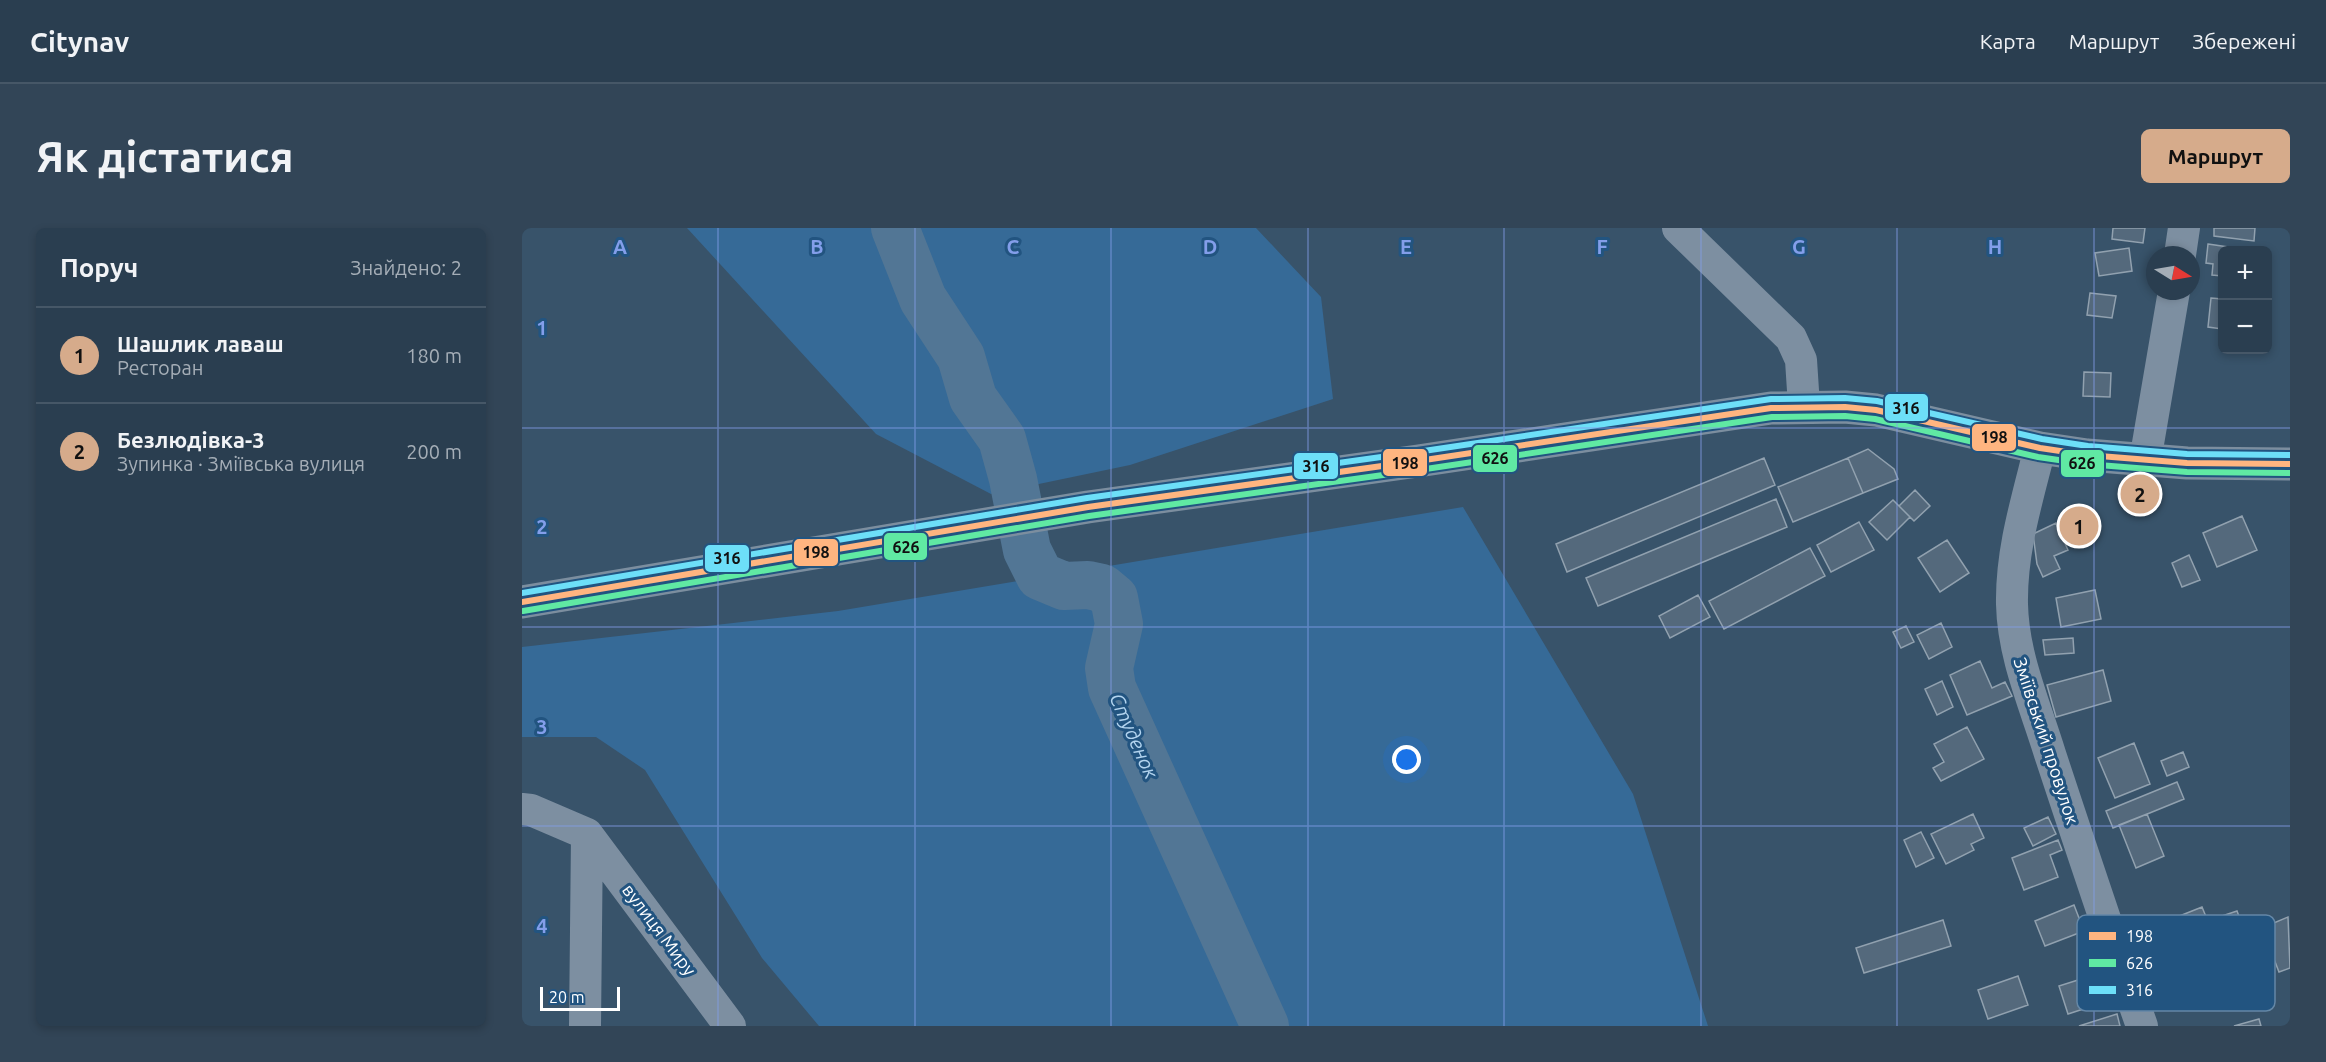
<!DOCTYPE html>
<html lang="uk">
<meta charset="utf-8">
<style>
:root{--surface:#2a3e50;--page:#324557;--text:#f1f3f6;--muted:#a5aeb7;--line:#465767;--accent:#d6ab8b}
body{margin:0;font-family:Ubuntu,sans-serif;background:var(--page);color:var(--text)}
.controls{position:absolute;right:18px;top:18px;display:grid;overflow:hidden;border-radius:9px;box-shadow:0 3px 9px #0003}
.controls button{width:54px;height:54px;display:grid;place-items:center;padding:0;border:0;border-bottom:2px solid var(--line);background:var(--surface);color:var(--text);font:30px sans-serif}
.compass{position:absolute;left:1624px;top:18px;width:54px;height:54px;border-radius:50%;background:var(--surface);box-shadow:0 3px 9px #0003;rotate:101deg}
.scale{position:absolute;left:18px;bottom:15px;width:80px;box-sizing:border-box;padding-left:6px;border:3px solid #fff;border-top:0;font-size:16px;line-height:21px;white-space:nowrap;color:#fff;-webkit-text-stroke:4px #225480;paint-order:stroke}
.you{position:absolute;left:885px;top:532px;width:21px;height:21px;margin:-15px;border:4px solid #fff;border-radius:50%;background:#1a73e8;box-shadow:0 0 0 9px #1a73e833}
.badge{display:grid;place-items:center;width:39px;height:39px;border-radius:50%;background:var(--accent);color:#111;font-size:20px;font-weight:700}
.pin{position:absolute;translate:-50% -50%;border:3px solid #fff;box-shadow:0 2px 6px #0006}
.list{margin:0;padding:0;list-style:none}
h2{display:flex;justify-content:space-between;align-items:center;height:78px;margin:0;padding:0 24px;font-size:26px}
h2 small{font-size:20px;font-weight:400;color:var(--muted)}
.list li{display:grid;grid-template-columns:39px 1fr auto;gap:18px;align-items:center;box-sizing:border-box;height:96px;padding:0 24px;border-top:2px solid var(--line)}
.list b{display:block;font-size:22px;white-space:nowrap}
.list p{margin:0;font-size:20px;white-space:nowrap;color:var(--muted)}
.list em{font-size:20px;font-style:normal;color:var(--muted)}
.map{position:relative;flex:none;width:1768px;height:798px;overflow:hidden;border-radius:9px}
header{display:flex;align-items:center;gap:36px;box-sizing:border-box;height:84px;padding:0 30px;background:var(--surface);border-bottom:2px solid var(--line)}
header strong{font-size:28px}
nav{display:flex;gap:33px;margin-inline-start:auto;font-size:21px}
.intro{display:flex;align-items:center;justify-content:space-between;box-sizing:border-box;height:144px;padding:0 36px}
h1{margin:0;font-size:42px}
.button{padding:15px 27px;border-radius:9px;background:var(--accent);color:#111;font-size:21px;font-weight:700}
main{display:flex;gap:36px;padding:0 36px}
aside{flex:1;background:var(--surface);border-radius:9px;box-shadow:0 3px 9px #0003}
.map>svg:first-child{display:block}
.green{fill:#366a97}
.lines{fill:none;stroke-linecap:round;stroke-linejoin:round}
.river{stroke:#527695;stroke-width:48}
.building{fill:#54697c;stroke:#91a1af;stroke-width:1.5}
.street{stroke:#7d8fa1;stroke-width:32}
.primary{stroke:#7c8e9f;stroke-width:33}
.bus-1-casing{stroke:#225480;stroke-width:10}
.bus-2-casing{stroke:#225480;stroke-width:10}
.bus-3-casing{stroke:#225480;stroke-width:10}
.bus-1{stroke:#ffb580;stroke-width:6}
.bus-2{stroke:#60e9a3;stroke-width:6}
.bus-3{stroke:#6ddff8;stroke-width:6}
.grid{fill:none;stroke:#839eea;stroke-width:1.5;stroke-opacity:0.55}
.labels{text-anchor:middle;stroke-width:6;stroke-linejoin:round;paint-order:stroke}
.street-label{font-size:18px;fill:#fff;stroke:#225480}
.water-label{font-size:20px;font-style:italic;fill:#b3d4ef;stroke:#225480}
.key{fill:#225480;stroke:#6487a6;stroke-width:1.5}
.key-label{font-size:16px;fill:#fff}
.grid-label{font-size:20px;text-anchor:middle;font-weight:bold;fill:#839eea;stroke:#225480;stroke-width:6;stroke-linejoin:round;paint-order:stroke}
.line-badge{stroke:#225480;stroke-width:2}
.pale-badge-label{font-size:16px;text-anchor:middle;font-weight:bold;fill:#111}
</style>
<header>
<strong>Citynav</strong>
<nav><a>Карта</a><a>Маршрут</a><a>Збережені</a></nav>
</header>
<div class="intro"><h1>Як дістатися</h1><a class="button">Маршрут</a></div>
<main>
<aside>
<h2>Поруч<small>Знайдено: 2</small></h2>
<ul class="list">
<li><span class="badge">1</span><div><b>Шашлик лаваш</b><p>Ресторан</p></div><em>180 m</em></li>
<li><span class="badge">2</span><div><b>Безлюдівка-3</b><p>Зупинка · Зміївська вулиця</p></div><em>200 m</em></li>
</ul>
</aside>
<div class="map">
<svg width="1768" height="798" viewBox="0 0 1768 798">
<rect width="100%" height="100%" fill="#38536a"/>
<path class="green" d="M165,0H734L799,69L811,171L608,237L469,266L354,206Z
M941,279L1111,566L1186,798H297L240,730L123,542L74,509H0V419L316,383Z"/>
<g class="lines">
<path class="river" d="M373,0L401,71L439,129L451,170L480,211L491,251L505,322L518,348L542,358L566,357L580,360L592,370L597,396L587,440L590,460L743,798"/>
</g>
<path class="building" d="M1591,0H1623L1621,15L1590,11Z
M1692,0H1733L1732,13L1692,8Z
M1686,16L1713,20V22H1700V48L1690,47L1691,36L1684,35Z
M1607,20L1610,43L1577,48L1573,25Z
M1568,65L1594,68L1590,90L1565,87Z
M1689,70L1700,71V101L1686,99Z
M1562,144L1589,145L1588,169L1561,168Z
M1346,221L1372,241L1376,251L1341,265L1326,230Z
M1242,230L1253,257L1045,344L1034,316Z
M1326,230L1341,265L1271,294L1256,259Z
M1393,262L1408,278L1392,293L1377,278Z
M1254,271L1265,299L1076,378L1064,350Z
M1371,272L1388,289L1365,312L1347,294Z
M1720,288L1735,322L1695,339L1681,305Z
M1337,294L1352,322L1309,344L1295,317Z
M1534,295L1546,322L1532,328L1538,341L1521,349L1515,336L1511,306Z
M1425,312L1447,345L1418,364L1396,330Z
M1288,320L1303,348L1202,401L1187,373Z
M1667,327L1678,352L1660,359L1650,335Z
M1573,362L1579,391L1539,399L1534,370Z
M1176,367L1188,389L1148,410L1137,388Z
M1419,395L1430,419L1407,431L1395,407Z
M1384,398L1392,414L1379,420L1371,404Z
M1551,410L1552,425L1523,427L1521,412Z
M1458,433L1470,460L1483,454L1490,468L1445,487L1428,447Z
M1581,442L1589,473L1534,489L1525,457Z
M1420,453L1431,479L1415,487L1403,461Z
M1445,499L1462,531L1419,553L1411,540L1422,534L1412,516Z
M1612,515L1628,556L1593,570L1576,530Z
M1661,524L1667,539L1645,548L1639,533Z
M1655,554L1662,571L1591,600L1584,583Z
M1451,586L1462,610L1449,616L1452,622L1424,636L1409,606Z
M1625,586L1642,628L1614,640L1597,597Z
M1526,589L1534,606L1511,618L1502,600Z
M1399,604L1412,630L1394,639L1382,612Z
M1536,612L1540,622L1528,627L1536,649L1502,662L1490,630Z
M1552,677L1562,703L1523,718L1513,693Z
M1680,679L1685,691L1655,703L1650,691Z
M1715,683L1721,699L1706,705L1700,688Z
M1766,689L1768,740L1757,744L1740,700Z
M1421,692L1429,718L1342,745L1334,720Z
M1575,746L1583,774L1546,786L1537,758Z
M1496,748L1506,777L1466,791L1456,762Z
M1595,786L1598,798H1557Z
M1737,791L1739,798H1712Z"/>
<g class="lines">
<path class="street" d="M1156,0L1269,110L1279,132L1282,178
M1658,27L1662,0
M1518,220C1505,272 1489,323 1490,376C1491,428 1513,477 1528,526C1558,617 1588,708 1620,798
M1623,233L1652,63
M0,581L9,582L65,606L208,798
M63,798L65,606"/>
<path class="primary" d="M0,374L566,279L896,233L1249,180L1323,179L1354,182L1518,220L1565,227L1665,235L1768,236"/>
<g class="bus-1-casing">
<path id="bus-1" d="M0,374L566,279L896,233L1249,180L1323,179L1354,182L1518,220L1565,227L1665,235L1768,236"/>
</g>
<g class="bus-2-casing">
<path id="bus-2" d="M1,383L567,288L897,242L1250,189L1323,188L1353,191L1516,229L1564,236L1665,244L1768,245"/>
</g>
<g class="bus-3-casing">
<path id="bus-3" d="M0,365L565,270L895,224L1249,171L1323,170L1355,173L1520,211L1566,218L1665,226L1768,227"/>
</g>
<use href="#bus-1" class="bus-1"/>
<use href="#bus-2" class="bus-2"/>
<use href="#bus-3" class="bus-3"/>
</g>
<path class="grid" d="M196,0V798M393,0V798M589,0V798M786,0V798M982,0V798M1179,0V798M1375,0V798M1572,0V798M0,200H1768M0,399H1768M0,598H1768"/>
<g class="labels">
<g class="street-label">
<text transform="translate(1524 513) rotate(72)" y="6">Зміївський провулок</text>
<text transform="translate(137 702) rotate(53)" y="6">вулиця Миру</text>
</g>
<g class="water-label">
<text transform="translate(612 508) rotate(66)" y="7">Студенок</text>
</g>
</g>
<rect x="1555" y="687" width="198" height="96" rx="9" class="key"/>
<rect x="1567" y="704" width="27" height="8" fill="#ffb580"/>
<rect x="1567" y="731" width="27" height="8" fill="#60e9a3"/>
<rect x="1567" y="758" width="27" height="8" fill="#6ddff8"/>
<g class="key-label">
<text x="1604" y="714">198</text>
<text x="1604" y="741">626</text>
<text x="1604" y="768">316</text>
</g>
<g class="grid-label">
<text x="98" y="26">A</text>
<text x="295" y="26">B</text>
<text x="491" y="26">C</text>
<text x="688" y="26">D</text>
<text x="884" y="26">E</text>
<text x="1080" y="26">F</text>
<text x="1277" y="26">G</text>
<text x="1473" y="26">H</text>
<text x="20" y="107">1</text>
<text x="20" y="306">2</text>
<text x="20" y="506">3</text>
<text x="20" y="705">4</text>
</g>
<g class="line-badge">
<rect x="1362" y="165" width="45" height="29" rx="6" fill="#6ddff8"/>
<rect x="1449" y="195" width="46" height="29" rx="6" fill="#ffb580"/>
<rect x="950" y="216" width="46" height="29" rx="6" fill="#60e9a3"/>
<rect x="860" y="220" width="46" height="29" rx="6" fill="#ffb580"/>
<rect x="1538" y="221" width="45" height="29" rx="6" fill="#60e9a3"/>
<rect x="771" y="224" width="46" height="28" rx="6" fill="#6ddff8"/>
<rect x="361" y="304" width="45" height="29" rx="6" fill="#60e9a3"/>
<rect x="271" y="310" width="46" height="29" rx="6" fill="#ffb580"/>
<rect x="182" y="316" width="46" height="29" rx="6" fill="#6ddff8"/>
</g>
<g class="pale-badge-label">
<text x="1384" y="186">316</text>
<text x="1472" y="215">198</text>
<text x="973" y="236">626</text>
<text x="883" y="241">198</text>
<text x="1560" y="241">626</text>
<text x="794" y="244">316</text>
<text x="384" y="325">626</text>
<text x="294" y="330">198</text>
<text x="205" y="336">316</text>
</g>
</svg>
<div class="controls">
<button>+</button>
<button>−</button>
</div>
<svg class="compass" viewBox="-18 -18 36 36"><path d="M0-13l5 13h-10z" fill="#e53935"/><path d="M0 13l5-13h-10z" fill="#a5aeb7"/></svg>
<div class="scale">20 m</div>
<div class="you"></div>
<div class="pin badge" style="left:1557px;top:298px">1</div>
<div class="pin badge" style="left:1618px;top:266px">2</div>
</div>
</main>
